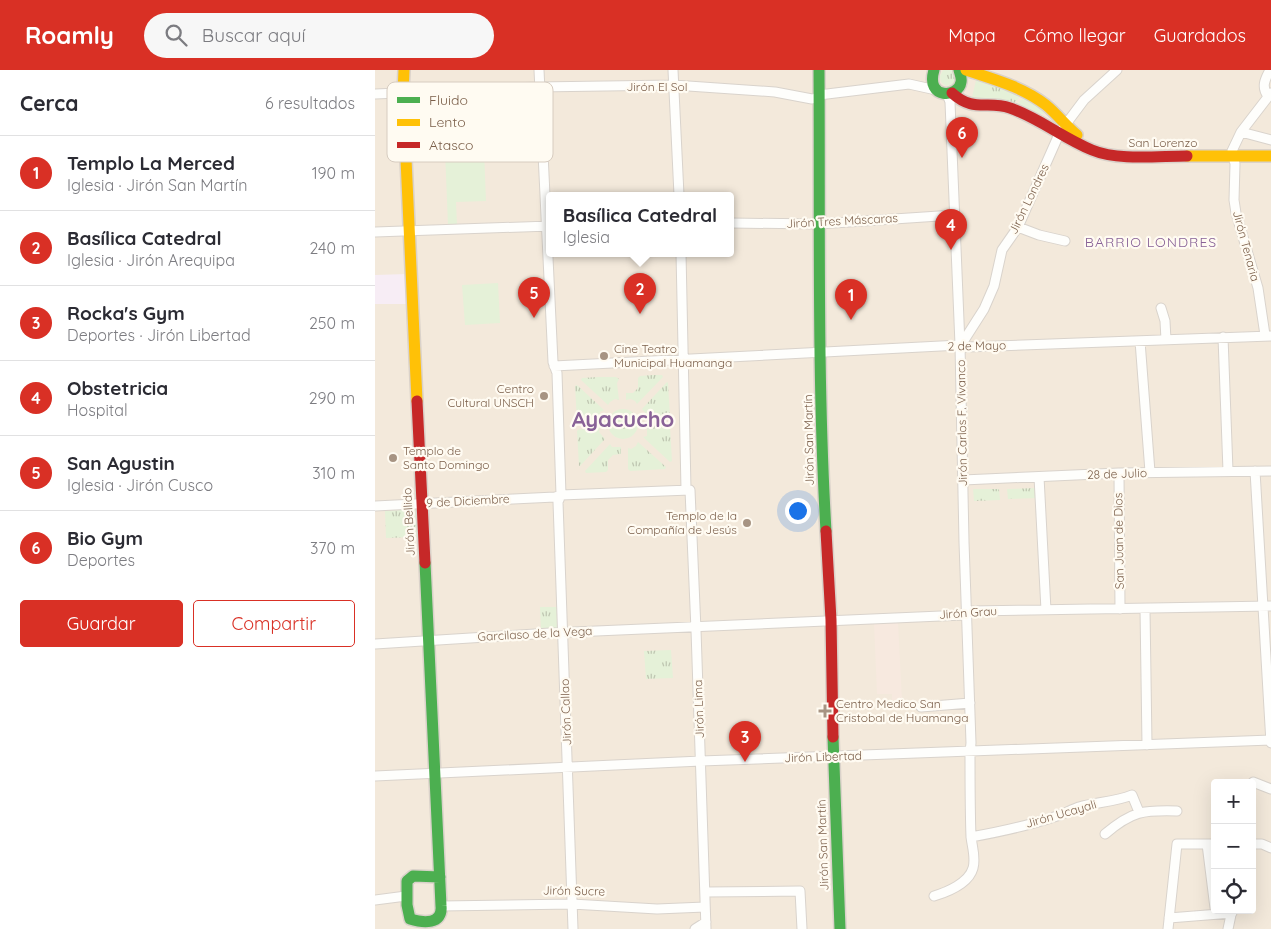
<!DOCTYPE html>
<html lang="es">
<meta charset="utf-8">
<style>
:root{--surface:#fff;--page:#f7f7f7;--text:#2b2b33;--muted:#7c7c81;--line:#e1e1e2;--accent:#d93025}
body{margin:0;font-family:Quicksand,sans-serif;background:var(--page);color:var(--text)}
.controls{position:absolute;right:15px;bottom:15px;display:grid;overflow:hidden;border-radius:5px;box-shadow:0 5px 20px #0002}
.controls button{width:45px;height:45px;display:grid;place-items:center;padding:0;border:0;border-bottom:1px solid var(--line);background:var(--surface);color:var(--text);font:25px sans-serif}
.you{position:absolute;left:422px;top:440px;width:18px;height:18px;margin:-12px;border:4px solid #fff;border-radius:50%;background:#1a73e8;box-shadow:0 0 0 8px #1a73e833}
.badge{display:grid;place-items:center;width:32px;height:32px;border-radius:50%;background:var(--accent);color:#fff;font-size:16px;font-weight:700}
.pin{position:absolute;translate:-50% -41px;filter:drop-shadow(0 1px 2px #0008)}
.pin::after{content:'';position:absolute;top:26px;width:18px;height:15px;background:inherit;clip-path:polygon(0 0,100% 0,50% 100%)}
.popup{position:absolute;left:171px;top:122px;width:188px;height:65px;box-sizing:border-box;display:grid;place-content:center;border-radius:5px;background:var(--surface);filter:drop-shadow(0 1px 4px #0005);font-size:16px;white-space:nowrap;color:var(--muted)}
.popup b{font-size:19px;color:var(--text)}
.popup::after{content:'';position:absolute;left:50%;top:100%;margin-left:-10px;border:10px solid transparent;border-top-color:var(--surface)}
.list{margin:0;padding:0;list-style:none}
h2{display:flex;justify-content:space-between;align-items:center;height:65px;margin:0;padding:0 20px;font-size:21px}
h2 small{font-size:16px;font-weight:400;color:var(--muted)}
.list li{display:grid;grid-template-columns:32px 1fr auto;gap:15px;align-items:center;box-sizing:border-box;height:75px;padding:0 20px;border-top:1px solid var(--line)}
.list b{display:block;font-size:19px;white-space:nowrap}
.list p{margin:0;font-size:16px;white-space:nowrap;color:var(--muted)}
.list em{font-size:16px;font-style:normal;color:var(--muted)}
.actions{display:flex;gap:10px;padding:15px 20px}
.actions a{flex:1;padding:11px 0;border:1px solid var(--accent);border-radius:5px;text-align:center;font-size:18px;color:var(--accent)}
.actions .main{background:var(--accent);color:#fff}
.icon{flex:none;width:28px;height:28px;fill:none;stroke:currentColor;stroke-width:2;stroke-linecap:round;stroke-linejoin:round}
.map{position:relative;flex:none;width:896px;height:859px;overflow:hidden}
header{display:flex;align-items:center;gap:30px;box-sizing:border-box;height:70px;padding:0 25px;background:var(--accent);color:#fff}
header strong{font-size:24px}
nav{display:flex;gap:28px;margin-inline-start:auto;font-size:18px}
.search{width:350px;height:45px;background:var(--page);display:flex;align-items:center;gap:12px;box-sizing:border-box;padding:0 18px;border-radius:28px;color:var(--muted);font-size:19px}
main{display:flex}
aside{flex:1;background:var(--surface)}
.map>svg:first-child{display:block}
.residential{fill:#f3e9db;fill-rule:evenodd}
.commercial{fill:#f7e9df}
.education{fill:#f7edf5}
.grass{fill:url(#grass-tufts)}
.pitch{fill:#e5f1d8}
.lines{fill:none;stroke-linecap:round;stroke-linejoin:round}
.street-casing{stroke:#d9d3cc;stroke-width:11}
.fast-casing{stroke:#dad2ca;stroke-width:14}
.slow-casing{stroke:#dad2ca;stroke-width:14}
.jam-casing{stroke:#dad2ca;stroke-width:14}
.street{stroke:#fefefc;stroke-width:9}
.fast{stroke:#4caf50;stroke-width:11}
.slow{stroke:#ffc107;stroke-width:11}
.jam{stroke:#c62828;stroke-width:11}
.poi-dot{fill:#a79483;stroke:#fffbf2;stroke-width:2}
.labels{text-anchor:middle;stroke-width:4.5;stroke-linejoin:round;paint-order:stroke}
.street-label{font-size:12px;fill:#7b5f4a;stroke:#fffbf2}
.poi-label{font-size:12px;fill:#7b5f4a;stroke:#fffbf2;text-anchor:start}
.neighbourhood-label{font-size:14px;letter-spacing:1px;fill:#896297;stroke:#fffbf2}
.town-label{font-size:22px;font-weight:bold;fill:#896297;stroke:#fffbf2}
.key{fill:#fffbf2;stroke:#d7ccc0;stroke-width:1}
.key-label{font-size:14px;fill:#7b5f4a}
</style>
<header>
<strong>Roamly</strong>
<div class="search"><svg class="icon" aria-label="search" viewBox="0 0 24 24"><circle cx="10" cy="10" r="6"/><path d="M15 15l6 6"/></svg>Buscar aquí</div>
<nav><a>Mapa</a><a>Cómo llegar</a><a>Guardados</a></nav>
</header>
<main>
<aside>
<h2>Cerca<small>6 resultados</small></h2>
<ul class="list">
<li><span class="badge">1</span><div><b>Templo La Merced</b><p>Iglesia · Jirón San Martín</p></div><em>190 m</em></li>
<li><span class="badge">2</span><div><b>Basílica Catedral</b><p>Iglesia · Jirón Arequipa</p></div><em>240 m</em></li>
<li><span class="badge">3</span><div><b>Rocka's Gym</b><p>Deportes · Jirón Libertad</p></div><em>250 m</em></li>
<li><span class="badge">4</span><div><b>Obstetricia</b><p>Hospital</p></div><em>290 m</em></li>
<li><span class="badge">5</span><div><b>San Agustin</b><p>Iglesia · Jirón Cusco</p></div><em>310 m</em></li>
<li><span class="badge">6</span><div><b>Bio Gym</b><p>Deportes</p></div><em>370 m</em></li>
</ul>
<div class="actions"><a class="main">Guardar</a><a>Compartir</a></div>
</aside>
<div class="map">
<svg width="896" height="859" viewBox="0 0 896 859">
<defs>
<pattern id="grass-tufts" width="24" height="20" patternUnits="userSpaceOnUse" patternTransform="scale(1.25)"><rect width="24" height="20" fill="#e5f1d8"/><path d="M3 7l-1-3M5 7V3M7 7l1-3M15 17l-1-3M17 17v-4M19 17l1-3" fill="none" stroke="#bfc6b1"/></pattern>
</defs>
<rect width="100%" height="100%" fill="#faf6ee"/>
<path class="residential" d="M0,0H896V859H0ZM175,125H355V183H175ZM840,713H877V840H840Z"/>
<path class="commercial" d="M523,552L527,630H517V624H502L499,553Z"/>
<path class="education" d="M32,204L33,234H0V205Z"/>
<path class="grass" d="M568,0H579L583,7L580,15L571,16L566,12L565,6Z
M602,6L649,23L639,33L597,27Z
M651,25L672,43L666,44L642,34Z
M278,305H287L288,307L262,334L260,331L256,329L251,330V323H258L263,318V308L265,306Z
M224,307H241L244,309L242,313L244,330L240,329L235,332L233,335L206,310L207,308Z
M292,312L293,313L295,347L293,349L272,350L273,346L267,339Z
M202,315L229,340L225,342L224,347L225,352L204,353L202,351L200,316Z
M233 354a15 15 0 1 1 30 0a15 15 0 1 1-30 0Z
M293,355L295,357L297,391L295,392L268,367L272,366V356Z
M225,358L224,362L230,369L205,396H204L202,361L204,359Z
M263,372L291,397L290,399L255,401L253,399V378L256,379L261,376Z
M235,374L237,377H246V384L238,385L233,390V400L231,402L211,403L210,401Z
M662,418L663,428L633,429L632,419Z
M598,419H624L625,430L599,431Z
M42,439L43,467L11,468L10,441Z
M165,537H185L186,561L166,562Z
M296,580L298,608L271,609L269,581Z"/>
<path class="pitch" d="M109,80L111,131L81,132L82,155H73L70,81Z
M123,213L125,253L90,255L87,215Z"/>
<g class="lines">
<g class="street-casing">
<path id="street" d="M164,0L178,292L182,303L186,425L183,432L198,859
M298,0L304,125
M0,24L162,17L299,15L400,22L437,29L441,28L444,25L534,14L561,20
M893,26C886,17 890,9 895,0
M866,62L896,70
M355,153L444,154L579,145
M643,157L664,165L690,171
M0,162L175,156
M306,183L311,419
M786,238L790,251L791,270
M890,265L883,218L861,143L859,130L860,94L857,81L866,62L896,23
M848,267L853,401
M765,271L775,402
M586,275L609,239L619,216L627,180L643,157L685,62L709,30L742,0
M179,296L585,275L592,277L896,266
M880,401L896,673
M744,403L745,539
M664,407L671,540
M588,410L744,403L896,401
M0,436L180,427L186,425L315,420L321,560L331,859
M770,539L772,675
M0,574L175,563L589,545L596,541L896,536
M546,637L595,633
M0,706L326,691L896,670
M878,712L896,719
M730,764C757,741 768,740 802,741
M596,767C624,762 652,756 679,747C688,744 696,740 704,737C722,732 740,732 757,725L764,742
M832,774L840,838
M877,774H887L896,778
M330,822L425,821L427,859
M559,826C572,822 594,813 598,798C601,788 597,776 596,767C595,739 595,710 595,682L596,673L589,472L585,275L575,32L572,24
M0,830L31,826
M66,836L197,834L282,839L330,837
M794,848L857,843
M320,859L331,852
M793,859L802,774H840
M853,859L857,840"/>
</g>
<g class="fast-casing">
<path id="fast" d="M444,0C445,153 442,308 451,461
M559,0C550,30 584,28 586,12C587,8 585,4 584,0
M50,493L66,836C68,855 48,853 35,849L32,835V811L38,806L65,807
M458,667L465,859"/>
</g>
<g class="slow-casing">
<path id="slow" d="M29,0L28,23L42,331
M591,0C618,9 648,17 671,35C682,44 691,56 702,65
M812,86H896"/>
</g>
<g class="jam-casing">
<path id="jam" d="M577,23C599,43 612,30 635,38C664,48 688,68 717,80C743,91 783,86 812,86
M42,331L50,493
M451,461L456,550L458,667"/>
</g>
<use href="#street" class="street"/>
<use href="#fast" class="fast"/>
<use href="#slow" class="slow"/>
<use href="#jam" class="jam"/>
</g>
<g class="poi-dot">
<circle cx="229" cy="286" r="5"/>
<circle cx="169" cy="326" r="5"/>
<circle cx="18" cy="388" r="5"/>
<circle cx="372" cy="453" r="5"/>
<path d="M447.5 633.5h5v5h5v5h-5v5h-5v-5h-5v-5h5z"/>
</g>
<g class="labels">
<g class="street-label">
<text x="282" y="21">Jirón El Sol</text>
<text x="788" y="77">San Lorenzo</text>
<text transform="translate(654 129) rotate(-64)" y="4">Jirón Londres</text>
<text transform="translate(467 151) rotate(-3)" y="4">Jirón Tres Máscaras</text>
<text transform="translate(871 176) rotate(75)" y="4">Jirón Tenaria</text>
<text transform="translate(602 276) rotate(-1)" y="4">2 de Mayo</text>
<text transform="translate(587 353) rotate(-91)" y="4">Jirón Carlos F. Vivanco</text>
<text transform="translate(434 370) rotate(-91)" y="4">Jirón San Martín</text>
<text transform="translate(742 404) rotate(-2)" y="4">28 de Julio</text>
<text transform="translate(93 431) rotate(-3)" y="4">9 de Diciembre</text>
<text transform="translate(34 452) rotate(-93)" y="4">Jirón Bellido</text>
<text transform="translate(744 471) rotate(-91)" y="4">San Juan de Dios</text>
<text transform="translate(593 543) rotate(-4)" y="4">Jirón Grau</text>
<text transform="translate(160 564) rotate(-3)" y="4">Garcilaso de la Vega</text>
<text transform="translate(324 639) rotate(-92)" y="4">Jirón Lima</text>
<text transform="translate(191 642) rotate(-92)" y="4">Jirón Callao</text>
<text transform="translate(448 687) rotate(-2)" y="4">Jirón Libertad</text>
<text transform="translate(686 744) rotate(-16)" y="4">Jirón Ucayali</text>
<text transform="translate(448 775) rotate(-92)" y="4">Jirón San Martín</text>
<text transform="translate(199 821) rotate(1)" y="4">Jirón Sucre</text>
</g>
<g class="poi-label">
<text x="239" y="283">Cine Teatro<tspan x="239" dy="14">Municipal Huamanga</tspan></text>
<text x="159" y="323" text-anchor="end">Centro<tspan x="159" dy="14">Cultural UNSCH</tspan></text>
<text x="28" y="385">Templo de<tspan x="28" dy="14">Santo Domingo</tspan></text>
<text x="362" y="450" text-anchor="end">Templo de la<tspan x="362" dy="14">Compañía de Jesús</tspan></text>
<text x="461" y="638">Centro Medico San<tspan x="461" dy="14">Cristobal de Huamanga</tspan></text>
</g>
<g class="neighbourhood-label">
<text x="776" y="177">BARRIO LONDRES</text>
</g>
<g class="town-label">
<text x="248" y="357">Ayacucho</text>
</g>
</g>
<rect x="12" y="12" width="166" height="80" rx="8" class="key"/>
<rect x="22" y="27" width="23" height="6" fill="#4caf50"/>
<rect x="22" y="49" width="23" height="7" fill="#ffc107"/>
<rect x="22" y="72" width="23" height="6" fill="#c62828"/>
<g class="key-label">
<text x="54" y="35">Fluido</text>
<text x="54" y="57">Lento</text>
<text x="54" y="80">Atasco</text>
</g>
</svg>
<div class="controls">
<button>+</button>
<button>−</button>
<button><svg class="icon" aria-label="locate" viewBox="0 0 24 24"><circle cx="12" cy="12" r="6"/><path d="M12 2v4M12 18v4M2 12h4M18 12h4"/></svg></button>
</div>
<div class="you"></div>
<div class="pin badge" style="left:476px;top:250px">1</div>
<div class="pin badge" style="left:265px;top:244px">2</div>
<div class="popup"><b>Basílica Catedral</b>Iglesia</div>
<div class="pin badge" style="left:370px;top:692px">3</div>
<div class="pin badge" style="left:576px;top:180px">4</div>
<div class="pin badge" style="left:159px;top:248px">5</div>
<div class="pin badge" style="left:587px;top:88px">6</div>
</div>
</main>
